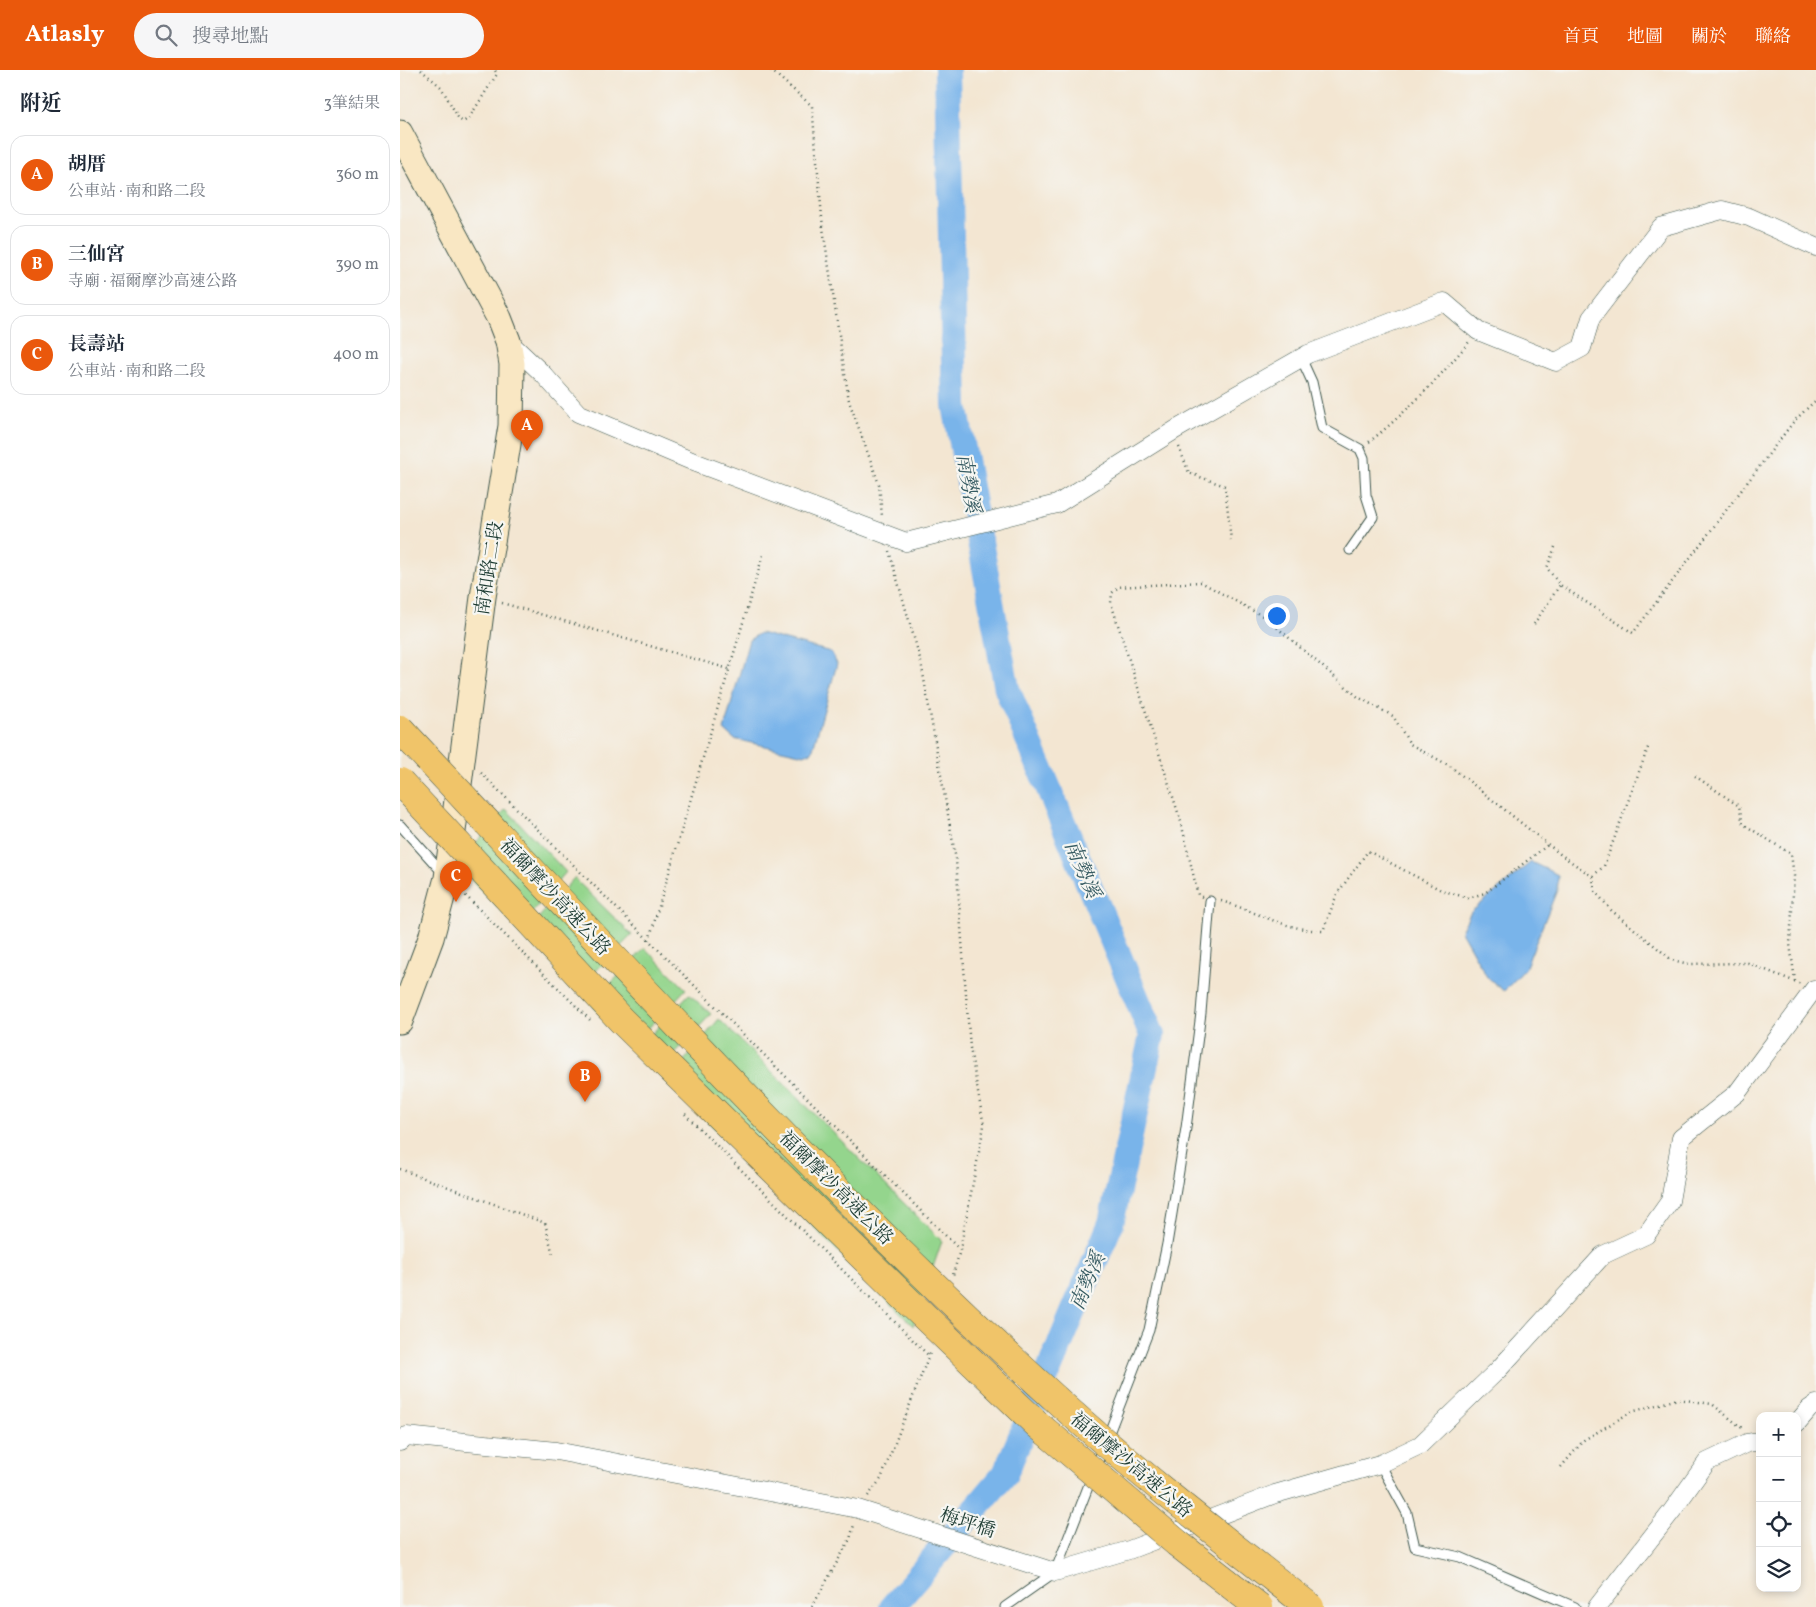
<!DOCTYPE html>
<html lang="zh-TW">
<meta charset="utf-8">
<style>
:root{--surface:#fff;--page:#f6f6f7;--text:#1f2937;--muted:#747a83;--line:#e0e1e3;--accent:#ea580c}
body{margin:0;font-family:Vollkorn,"Noto Serif TC",serif;background:var(--page);color:var(--text)}
.controls{position:absolute;right:15px;bottom:15px;display:grid;overflow:hidden;border-radius:10px;box-shadow:0 2px 8px #0003}
.controls button{width:45px;height:45px;display:grid;place-items:center;padding:0;border:0;border-bottom:1px solid var(--line);background:var(--surface);color:var(--text);font:25px sans-serif}
.you{position:absolute;left:876px;top:545px;width:18px;height:18px;margin:-12px;border:4px solid #fff;border-radius:50%;background:#1a73e8;box-shadow:0 0 0 8px #1a73e833}
.badge{display:grid;place-items:center;width:32px;height:32px;border-radius:50%;background:var(--accent);color:#fff;font-size:16px;font-weight:700}
.pin{position:absolute;translate:-50% -41px;filter:drop-shadow(0 1px 2px #0008)}
.pin::after{content:'';position:absolute;top:26px;width:18px;height:15px;background:inherit;clip-path:polygon(0 0,100% 0,50% 100%)}
.list{margin:0;padding:0;list-style:none}
h2{display:flex;justify-content:space-between;align-items:center;height:65px;margin:0;padding:0 20px;font-size:21px}
h2 small{font-size:16px;font-weight:400;color:var(--muted)}
.list li{display:grid;grid-template-columns:32px 1fr auto;gap:15px;align-items:center;box-sizing:border-box;height:80px;margin:0 10px 10px;padding:0 10px;border:1px solid var(--line);border-radius:15px}
.list b{display:block;font-size:19px;white-space:nowrap}
.list p{margin:0;font-size:16px;white-space:nowrap;color:var(--muted)}
.list em{font-size:16px;font-style:normal;color:var(--muted)}
.icon{flex:none;width:28px;height:28px;fill:none;stroke:currentColor;stroke-width:2;stroke-linecap:round;stroke-linejoin:round}
.map{position:relative;flex:none;width:1416px;height:1537px;overflow:hidden}
header{display:flex;align-items:center;gap:30px;box-sizing:border-box;height:70px;padding:0 25px;background:var(--accent);color:#fff}
header strong{font-size:24px}
nav{display:flex;gap:28px;margin-inline-start:auto;font-size:18px}
.search{width:350px;height:45px;background:var(--page);display:flex;align-items:center;gap:12px;box-sizing:border-box;padding:0 18px;border-radius:28px;color:var(--muted);font-size:19px}
main{display:flex}
aside{flex:1;background:var(--surface)}
.map>svg:first-child{display:block}
.green{fill:#94d58d;stroke:#5a8960}
.water{fill:#79b4ea;stroke:#4c788f}
.lines{fill:none;stroke-linecap:round;stroke-linejoin:round}
.river{stroke:#79b4ea;stroke-width:26}
.lane-casing{stroke:#3f564c;stroke-width:11}
.street-casing{stroke:#3f564c;stroke-width:19}
.secondary-casing{stroke:#3f564c;stroke-width:27}
.path{stroke:#3f564c;stroke-width:2.5;stroke-dasharray:1 4;stroke-linecap:butt}
.lane{stroke:#fff;stroke-width:9}
.street{stroke:#fff;stroke-width:18}
.secondary{stroke:#f9e7c3;stroke-width:25}
.highway-bridge-casing{stroke:#3f564c;stroke-width:29;stroke-linecap:butt}
.highway-bridge{stroke:#f0c469;stroke-width:28}
.labels{text-anchor:middle;stroke-width:4.5;stroke-linejoin:round;paint-order:stroke}
.street-label{font-size:19px;fill:#1f3d34;stroke:#f6f6f2}
.water-label{font-size:20px;font-style:italic;fill:#365b62;stroke:#f6f6f2}
</style>
<header>
<strong>Atlasly</strong>
<div class="search"><svg class="icon" aria-label="search" viewBox="0 0 24 24"><circle cx="10" cy="10" r="6"/><path d="M15 15l6 6"/></svg>搜尋地點</div>
<nav><a>首頁</a><a>地圖</a><a>關於</a><a>聯絡</a></nav>
</header>
<main>
<aside>
<h2>附近<small>3筆結果</small></h2>
<ul class="list">
<li><span class="badge">A</span><div><b>胡厝</b><p>公車站 · 南和路二段</p></div><em>360 m</em></li>
<li><span class="badge">B</span><div><b>三仙宮</b><p>寺廟 · 福爾摩沙高速公路</p></div><em>390 m</em></li>
<li><span class="badge">C</span><div><b>長壽站</b><p>公車站 · 南和路二段</p></div><em>400 m</em></li>
</ul>
</aside>
<div class="map">
<svg width="1416" height="1537" viewBox="0 0 1416 1537">
<rect width="100%" height="100%" fill="#f6f6f2"/>
<filter id="ink" filterUnits="userSpaceOnUse"><feTurbulence type="fractalNoise" baseFrequency=".02" numOctaves="2"/><feDisplacementMap in="SourceGraphic" scale="10" xChannelSelector="R" yChannelSelector="G"/><feConvolveMatrix kernelMatrix="1 2 1 2 8 2 1 2 1" color-interpolation-filters="sRGB"/></filter>
<filter id="wash" filterUnits="userSpaceOnUse"><feTurbulence type="fractalNoise" baseFrequency=".0096" numOctaves="4" result="noise"/><feDisplacementMap in="SourceGraphic" scale="20" xChannelSelector="R" yChannelSelector="G"/><feGaussianBlur stdDeviation="1.12" result="paint"/><feColorMatrix in="noise" values="0 0 0 0 0 0 0 0 0 0 0 0 0 0 0 0 0 1.4 0 .05"/><feComposite in="paint" operator="in"/></filter>
<g filter="url(#wash)">
<rect width="100%" height="100%" fill="#f3e6d2"/>
<path class="green" d="M106,739L166,802L119,858L56,795Z
M174,808L232,865L180,917L125,863Z
M245,878L286,919L231,976L191,934Z
M289,924L311,944L258,1002L236,981Z
M319,949L542,1171L513,1256L267,1011Z"/>
<path class="water" d="M360,563L431,582L437,594L412,682L404,685L334,669L324,660L349,570Z
M1131,792L1158,805L1157,820L1125,899L1104,921L1087,907L1061,861L1071,842Z"/>
<g class="lines">
<path class="river" d="M492,1537L605,1404L711,1153L752,965L607,619L555,335L547,0"/>
</g>
</g>
<g filter="url(#ink)">
<g class="lines">
<g class="lane-casing">
<path id="lane" d="M901,288L912,312L922,358L960,379L964,388L966,425L973,447L950,480
M0,755L44,804
M980,1394L1007,1443L1015,1477L1060,1487L1175,1537
M605,1537L655,1502L749,1260L767,1174L786,1058L801,943L810,831"/>
</g>
<g class="street-casing">
<path id="street" d="M108,271L143,304L178,343L294,392L506,472L657,434L775,360L908,284L1044,232L1078,261L1156,292L1182,278L1191,248L1261,157L1322,140L1349,147L1416,177
M1397,1353L1409,1339L1416,1334
M0,1372L6,1366L156,1381L458,1439L655,1502L729,1480L875,1424L980,1394L1020,1375L1098,1300L1203,1185L1246,1165L1270,1131L1281,1068L1337,1023L1414,919H1416
M1197,1537L1272,1441L1307,1392L1347,1373L1360,1371"/>
</g>
<g class="secondary-casing">
<path id="secondary" d="M0,63L99,248L108,271L112,294L111,356L83,527L47,808L31,868L0,951"/>
</g>
<path class="path" d="M21,0L41,17L59,49L63,52L69,48L97,4L95,0
M371,0L412,36L423,158L449,331L479,414L482,446
M969,372C1007,342 1038,309 1069,272
M779,377L789,403L825,416L831,470
M1155,477L1147,498L1160,515L1233,563L1394,351L1416,330
M489,481L521,592L556,790L570,978L584,1056L560,1180L553,1205
M102,533L329,599
M1134,554L1160,515
M81,703L560,1180
M1295,706L1339,736L1343,754L1391,784L1394,806L1390,874L1395,911
M1193,806L1204,796L1249,675
M62,822L191,951
M802,827L798,825L781,752L711,533L712,523L718,517L801,512L866,548L958,627L993,646L1010,674L1050,696L1160,784L1193,807L1194,820L1211,840L1272,890L1289,894L1348,893L1401,914
M821,831C859,842 881,859 923,861L937,824L968,781L1041,820L1068,828L1085,823L1149,774
M249,870L363,485
M285,1044L529,1286
M0,1099L145,1153L153,1185
M1161,1397L1184,1370L1231,1342L1278,1329L1312,1334L1342,1358
M468,1426L481,1409L531,1280
M412,1537L450,1469L454,1455"/>
<use href="#lane" class="lane"/>
<use href="#street" class="street"/>
<use href="#secondary" class="secondary"/>
<g class="highway-bridge-casing">
<path id="highway-bridge" d="M0,659C214,888 426,1121 659,1332C739,1404 825,1470 910,1537
M0,712L221,950L505,1228L638,1355L777,1473L859,1537"/>
</g>
<use href="#highway-bridge" class="highway-bridge"/>
</g>
</g>
<g class="labels">
<g class="street-label">
<text transform="translate(88 498) rotate(-81)" y="7">南和路二段</text>
<text transform="translate(156 826) rotate(47)" y="7">福爾摩沙高速公路</text>
<text transform="translate(437 1117) rotate(45)" y="7">福爾摩沙高速公路</text>
<text transform="translate(732 1394) rotate(40)" y="7">福爾摩沙高速公路</text>
<text transform="translate(568 1452) rotate(18)" y="7">梅坪橋</text>
</g>
<g class="water-label">
<text transform="translate(569 413) rotate(80)" y="7">南勢溪</text>
<text transform="translate(683 799) rotate(67)" y="7">南勢溪</text>
<text transform="translate(687 1211) rotate(-67)" y="7">南勢溪</text>
</g>
</g>
</svg>
<div class="controls">
<button>+</button>
<button>−</button>
<button><svg class="icon" aria-label="locate" viewBox="0 0 24 24"><circle cx="12" cy="12" r="6"/><path d="M12 2v4M12 18v4M2 12h4M18 12h4"/></svg></button>
<button><svg class="icon" aria-label="layers" viewBox="0 0 24 24"><path d="M12 4l9 5-9 5-9-5zM3 14l9 5 9-5"/></svg></button>
</div>
<div class="you"></div>
<div class="pin badge" style="left:127px;top:381px">A</div>
<div class="pin badge" style="left:185px;top:1032px">B</div>
<div class="pin badge" style="left:56px;top:832px">C</div>
</div>
</main>
